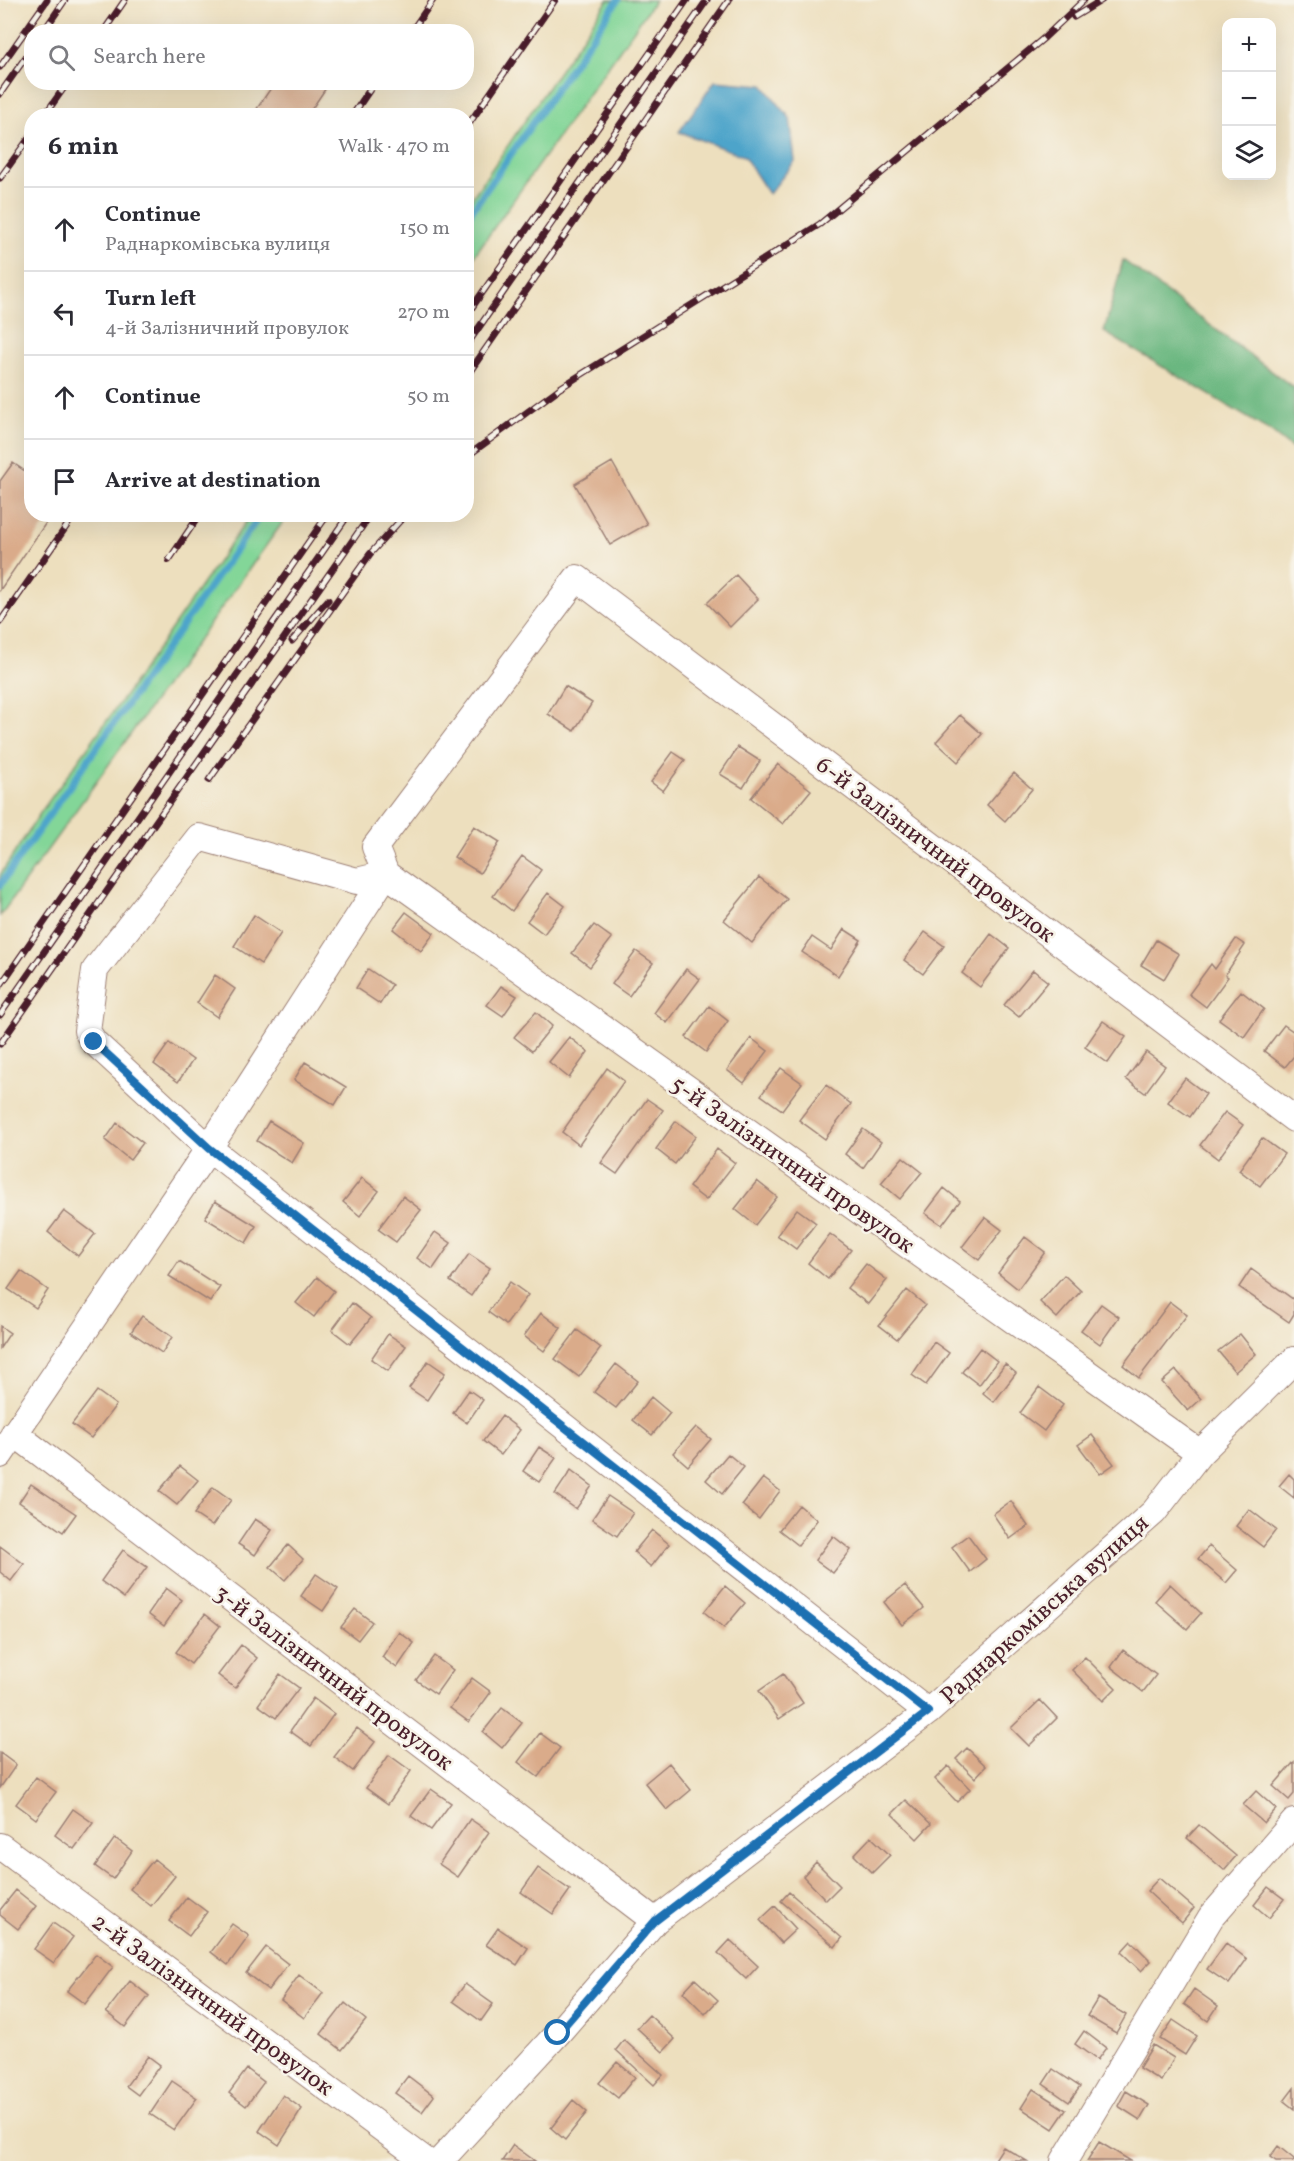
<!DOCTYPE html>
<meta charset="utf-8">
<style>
:root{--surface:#fff;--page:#f2f2f3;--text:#2b2b33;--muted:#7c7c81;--line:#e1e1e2}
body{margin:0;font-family:Vollkorn,serif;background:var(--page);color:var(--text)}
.controls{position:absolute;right:18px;top:18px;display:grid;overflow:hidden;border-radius:12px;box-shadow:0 6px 24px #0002}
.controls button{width:54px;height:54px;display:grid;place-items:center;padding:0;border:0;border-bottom:2px solid var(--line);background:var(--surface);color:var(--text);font:30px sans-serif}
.stop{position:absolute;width:18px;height:18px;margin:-14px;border:4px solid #1f6fb2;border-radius:50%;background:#fff}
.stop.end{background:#1f6fb2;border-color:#fff;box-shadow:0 2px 6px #0008}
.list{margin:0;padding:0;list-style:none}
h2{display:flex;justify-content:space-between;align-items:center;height:78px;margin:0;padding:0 24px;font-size:26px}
h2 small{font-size:20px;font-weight:400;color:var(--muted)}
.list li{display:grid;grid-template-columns:39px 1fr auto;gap:18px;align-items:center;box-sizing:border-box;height:84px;padding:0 24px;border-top:2px solid var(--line)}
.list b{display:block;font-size:22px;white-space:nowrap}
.list p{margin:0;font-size:20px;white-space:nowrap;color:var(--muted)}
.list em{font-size:20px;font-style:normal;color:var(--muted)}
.icon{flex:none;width:33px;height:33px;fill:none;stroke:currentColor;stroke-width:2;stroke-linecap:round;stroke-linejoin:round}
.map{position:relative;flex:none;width:1294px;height:2161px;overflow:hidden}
.search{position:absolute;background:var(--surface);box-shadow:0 6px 24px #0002;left:24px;top:24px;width:450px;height:66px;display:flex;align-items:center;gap:15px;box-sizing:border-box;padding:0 21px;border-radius:24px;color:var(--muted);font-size:22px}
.panel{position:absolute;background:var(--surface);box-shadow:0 6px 24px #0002;left:24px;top:108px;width:450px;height:414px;border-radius:24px}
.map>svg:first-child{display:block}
.green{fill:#83d698;stroke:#667a62;stroke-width:1.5}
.forest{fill:#6ab780;stroke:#5a6b56;stroke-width:1.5}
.water{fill:#4ea4ca;stroke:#4c627a;stroke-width:1.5}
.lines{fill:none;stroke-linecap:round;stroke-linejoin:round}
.stream{stroke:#4ea4ca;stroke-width:7}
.building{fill:#daab8a}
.street-casing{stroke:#9c7f74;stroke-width:28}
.street{stroke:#fff;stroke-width:26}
.rail-casing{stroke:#4a1f2b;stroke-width:7}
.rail{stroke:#f7f3e8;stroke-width:4.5;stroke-dasharray:14;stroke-linecap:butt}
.route{stroke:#1f6fb2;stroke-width:8}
.labels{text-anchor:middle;stroke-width:5;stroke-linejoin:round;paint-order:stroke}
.street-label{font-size:24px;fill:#4a1f2b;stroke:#f7f3e8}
</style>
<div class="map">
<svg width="1294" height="2161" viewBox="0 0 1294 2161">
<rect width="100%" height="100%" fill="#f7f3e8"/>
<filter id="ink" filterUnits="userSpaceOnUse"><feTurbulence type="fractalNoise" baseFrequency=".0167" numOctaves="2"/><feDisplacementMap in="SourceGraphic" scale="12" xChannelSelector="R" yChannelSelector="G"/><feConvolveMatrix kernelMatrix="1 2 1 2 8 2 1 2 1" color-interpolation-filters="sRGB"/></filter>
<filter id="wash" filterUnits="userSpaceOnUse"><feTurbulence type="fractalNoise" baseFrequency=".008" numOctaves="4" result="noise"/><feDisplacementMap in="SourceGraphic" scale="24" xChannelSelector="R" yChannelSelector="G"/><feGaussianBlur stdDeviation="1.35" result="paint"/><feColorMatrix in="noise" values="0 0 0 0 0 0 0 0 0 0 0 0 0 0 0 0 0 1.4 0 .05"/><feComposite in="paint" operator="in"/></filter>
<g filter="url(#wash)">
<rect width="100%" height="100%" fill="#eddfbe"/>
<path class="green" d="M608,0H655L467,266V205Z
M251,514L288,515L0,916V875L41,812L129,690Z"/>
<path class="forest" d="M1123,260L1294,388V450L1270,431L1104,332Z"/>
<path class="water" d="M715,81L763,85L790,118L795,161L769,194L744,156L679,132Z"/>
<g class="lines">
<path class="stream" d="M466,219L618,0
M0,885L261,514"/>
</g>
<g id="blocks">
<path class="building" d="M275,82H330L307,116H252Z
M612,462L647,524L610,545L575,484Z
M13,463L32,476V514H52L0,590V481Z
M736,575L758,599L730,627L707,603Z
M565,686L592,703L574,731L548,714Z
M960,715L982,734L958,762L936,742Z
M738,747L760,761L743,788L720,774Z
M673,752L685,760L663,791L651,782Z
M778,764L811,790L783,824L751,798Z
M1014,773L1032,789L1005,821L987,805Z
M474,826L500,842L480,873L454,857Z
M522,856L541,870L512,911L493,896Z
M759,877L787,899L752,943L724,920Z
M548,893L565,906L544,934L527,921Z
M406,912L434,933L421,951L393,929Z
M254,915L281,933L261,964L234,946Z
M594,925L612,938L590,967L572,953Z
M844,929L861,940L838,976L802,952L812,937L831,950Z
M925,932L944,946L923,974L904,960Z
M991,934L1009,948L980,987L962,973Z
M1236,939L1245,945L1225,975L1228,977L1206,1007L1189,994L1211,964L1215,969Z
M1156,940L1179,954L1164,979L1141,965Z
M636,951L653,963L629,996L612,984Z
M368,969L392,985L380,1004L356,988Z
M686,969L700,979L667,1023L654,1013Z
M1033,970L1048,982L1019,1017L1004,1005Z
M215,975L235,989L217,1017L197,1003Z
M501,986L517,996L503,1016L487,1005Z
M1241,991L1264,1009L1244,1037L1219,1019Z
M709,1006L728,1021L706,1052L686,1037Z
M536,1012L552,1026L532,1051L514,1037Z
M1103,1021L1126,1037L1108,1063L1085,1047Z
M1284,1025L1294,1032V1056L1285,1067L1264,1051Z
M569,1037L588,1052L569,1078L549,1062Z
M751,1038L768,1051L744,1083L727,1070Z
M169,1043L193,1060L178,1082L154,1064Z
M1146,1052L1165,1066L1145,1093L1126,1079Z
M305,1062L346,1087L335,1105L294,1080Z
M607,1068L624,1081L579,1145L562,1132Z
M781,1068L802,1083L782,1110L761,1095Z
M1185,1078L1206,1094L1190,1117L1168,1102Z
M826,1085L851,1104L825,1139L799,1120Z
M647,1099L663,1110L617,1174L601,1163Z
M1225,1112L1243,1125L1218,1159L1200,1145Z
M269,1121L304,1143L292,1163L257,1141Z
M676,1121L696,1136L675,1164L656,1149Z
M117,1123L143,1143L130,1160L105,1140Z
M863,1129L881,1142L863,1168L845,1154Z
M1262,1138L1284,1154L1260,1186L1239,1170Z
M717,1149L735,1163L706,1200L689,1187Z
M903,1157L922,1172L900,1199L881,1183Z
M362,1178L379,1191L360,1216L343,1202Z
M757,1181L777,1197L755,1225L735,1209Z
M944,1188L960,1201L942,1225L925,1213Z
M403,1196L421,1210L396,1242L378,1229Z
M215,1201L256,1226L246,1243L205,1218Z
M797,1209L816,1223L796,1249L777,1235Z
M64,1211L95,1234L78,1256L48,1232Z
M985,1217L1002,1230L979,1260L962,1247Z
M435,1232L451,1243L433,1269L417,1258Z
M830,1234L851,1250L828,1279L808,1263Z
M1025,1237L1045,1252L1018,1289L998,1273Z
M469,1254L490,1268L471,1296L450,1281Z
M179,1261L220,1287L210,1302L169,1276Z
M866,1264L887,1280L868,1304L847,1288Z
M1251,1269L1294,1300V1314L1289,1322L1239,1287Z
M21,1271L48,1290L36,1308L8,1289Z
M1064,1275L1081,1291L1057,1318L1040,1302Z
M317,1277L334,1291L314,1317L296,1303Z
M510,1282L528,1295L506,1325L488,1312Z
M907,1290L925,1305L897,1339L879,1325Z
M1170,1302L1187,1315L1139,1378L1123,1365Z
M352,1303L371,1318L350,1344L332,1330Z
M1101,1304L1119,1317L1100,1344L1081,1330Z
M541,1313L561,1328L544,1351L524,1336Z
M142,1316L172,1337L162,1353L131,1332Z
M0,1326L10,1333L0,1348Z
M577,1330L601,1348L579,1377L555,1359Z
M388,1334L406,1346L388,1371L371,1359Z
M1240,1334L1256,1354L1235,1372L1218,1351Z
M934,1342L949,1353L926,1385L912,1375Z
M980,1348L997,1361L979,1385L962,1372Z
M428,1361L445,1373L427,1400L409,1388Z
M616,1364L638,1381L616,1408L594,1392Z
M1005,1364L1016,1373L994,1402L983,1393Z
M1176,1370L1201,1399L1188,1411L1162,1382Z
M1039,1387L1063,1405L1044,1431L1020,1413Z
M469,1390L483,1400L467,1423L453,1413Z
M97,1391L116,1405L91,1438L72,1424Z
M651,1397L670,1413L652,1435L633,1420Z
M502,1416L520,1430L501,1455L483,1441Z
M696,1427L711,1439L688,1466L673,1453Z
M1092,1435L1114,1464L1100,1474L1078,1445Z
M539,1447L556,1458L539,1482L523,1471Z
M728,1454L744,1467L722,1494L706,1480Z
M180,1466L198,1480L177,1505L159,1491Z
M571,1470L592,1486L576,1509L555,1494Z
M1289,1474L1294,1479V1498L1279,1486Z
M763,1478L780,1491L759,1519L742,1505Z
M31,1484L76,1514L63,1532L19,1502Z
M213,1487L231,1500L212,1526L194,1514Z
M608,1496L633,1513L617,1536L592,1519Z
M1011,1501L1028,1526L1010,1539L993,1514Z
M799,1505L817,1520L798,1545L779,1530Z
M1249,1509L1276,1530L1263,1547L1236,1526Z
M255,1519L272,1530L255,1555L238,1544Z
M652,1530L669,1544L651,1567L634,1552Z
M968,1535L986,1559L970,1572L952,1547Z
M833,1536L851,1550L833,1573L815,1560Z
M288,1545L303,1559L285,1580L270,1567Z
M0,1546L24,1564L11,1581L0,1572Z
M1209,1546L1237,1570L1226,1583L1198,1559Z
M123,1550L147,1567L124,1598L101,1581Z
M316,1574L338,1589L323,1611L301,1596Z
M1170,1584L1201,1613L1187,1629L1155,1601Z
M905,1585L924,1608L902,1625L884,1602Z
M725,1586L745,1603L724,1628L704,1612Z
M166,1588L182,1600L164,1626L148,1614Z
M355,1609L372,1622L358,1640L341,1627Z
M205,1614L220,1626L191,1664L176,1652Z
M399,1632L414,1643L397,1668L382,1657Z
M241,1645L257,1658L235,1688L218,1675Z
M1123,1650L1156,1675L1143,1692L1111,1667Z
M434,1656L453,1670L436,1694L416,1680Z
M1085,1657L1116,1688L1103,1701L1072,1670Z
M280,1674L299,1688L276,1718L258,1705Z
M783,1674L803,1703L779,1719L759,1691Z
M472,1678L491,1692L469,1722L450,1708Z
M313,1698L334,1714L311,1746L290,1731Z
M1040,1700L1057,1718L1029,1746L1011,1728Z
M502,1708L522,1723L502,1748L483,1732Z
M357,1728L375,1742L353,1771L334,1757Z
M540,1733L560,1748L538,1777L518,1762Z
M967,1748L986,1766L975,1778L956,1759Z
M0,1753L16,1765L0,1788Z
M389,1755L411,1771L388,1804L366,1788Z
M1294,1762V1794L1289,1800L1273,1786Z
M669,1763L691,1790L667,1810L645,1783Z
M948,1766L970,1789L957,1802L935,1779Z
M36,1777L56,1792L36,1819L16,1804Z
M431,1789L451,1803L431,1830L411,1816Z
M1256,1791L1276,1809L1264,1823L1243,1805Z
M906,1800L931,1824L917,1839L892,1814Z
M73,1809L93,1823L74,1849L55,1835Z
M470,1819L489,1832L458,1877L439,1864Z
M1199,1825L1236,1856L1224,1870L1187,1838Z
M871,1837L890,1855L872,1873L854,1855Z
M115,1838L132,1851L113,1879L95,1866Z
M154,1859L175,1876L151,1906L130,1889Z
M816,1862L840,1886L826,1900L803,1876Z
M538,1868L570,1890L553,1914L521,1892Z
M1159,1878L1194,1908L1182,1923L1147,1891Z
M1268,1887L1284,1899L1269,1918L1254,1905Z
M16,1890L36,1906L18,1929L0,1915V1910Z
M789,1892L842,1938L835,1947L781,1901Z
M187,1897L207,1912L189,1936L169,1921Z
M775,1906L796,1929L781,1943L760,1920Z
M53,1923L73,1937L54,1963L34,1949Z
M232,1924L249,1936L228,1965L211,1952Z
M498,1928L528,1948L517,1965L486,1945Z
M730,1940L758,1966L746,1979L718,1953Z
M1131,1941L1151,1961L1141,1971L1121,1952Z
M1226,1943L1247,1959L1229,1984L1207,1969Z
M266,1947L288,1964L268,1990L246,1973Z
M96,1954L113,1967L85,2004L67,1991Z
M299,1975L323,1993L304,2018L281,2000Z
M695,1979L718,2000L705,2014L683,1992Z
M130,1981L149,1996L125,2027L106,2012Z
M465,1984L493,2004L481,2021L453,2001Z
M1194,1989L1218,2006L1208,2021L1184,2004Z
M1098,1998L1126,2015L1116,2033L1087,2016Z
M345,2003L366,2020L342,2050L321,2034Z
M649,2015L675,2039L663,2052L637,2028Z
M1173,2020L1197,2036L1185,2055L1160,2039Z
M1084,2031L1106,2048L1097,2060L1075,2044Z
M624,2040L663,2075L654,2085L616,2050Z
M1153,2045L1174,2058L1161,2081L1139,2068Z
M148,2056L160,2065L138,2095L126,2086Z
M617,2062L635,2077L618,2098L599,2083Z
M247,2069L264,2082L246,2106L229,2093Z
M1053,2069L1080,2087L1069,2102L1043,2084Z
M408,2076L434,2096L422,2112L395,2093Z
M172,2081L197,2098L174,2130L150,2114Z
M1294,2088V2109L1284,2101Z
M1033,2089L1066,2110L1053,2129L1021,2108Z
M1126,2091L1149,2105L1140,2120L1118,2106Z
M283,2095L302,2109L279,2145L259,2131Z
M573,2100L587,2112L565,2140L551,2128Z
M1099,2142L1131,2161H1087Z
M513,2145L535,2161H502Z
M1278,2146L1294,2159V2161H1276L1270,2157Z
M1003,2147L1027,2161H994Z"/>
</g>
</g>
<g filter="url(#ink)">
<use href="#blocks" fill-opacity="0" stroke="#9c7f74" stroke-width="1.5"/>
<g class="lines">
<g class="street-casing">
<path id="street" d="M14,1433L655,1921
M0,1455L209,1148L386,874L375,847L577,578L1294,1119
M928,1712L209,1148L94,1042L87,1031L95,970L199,837L357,881L386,874L1200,1453
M0,1846L426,2161
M440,2161L558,2033L655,1921L928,1712L1154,1512L1200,1453L1294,1360
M1064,2161L1211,1917L1294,1822"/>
</g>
<use href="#street" class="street"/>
<g class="rail-casing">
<path id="rail" d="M1074,17L1102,0
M43,32L65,0
M103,32L125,0
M411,32L433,0
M0,67L47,0
M0,94L32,48
M44,116L68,82
M352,116L375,82
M466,128L555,0
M0,178L32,134
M466,316L687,0
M466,346L707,0
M466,377L729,0
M466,457L560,388L820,224L1044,38L1084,0
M169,560L200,514
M0,622L75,514
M292,641L328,600
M209,780L370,554L406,514
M0,986L328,514
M0,1015L349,514
M0,1044L371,514"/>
</g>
<use href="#rail" class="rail"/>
</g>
</g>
<g class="lines" filter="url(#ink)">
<path class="route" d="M94,1042L209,1148L928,1712L655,1921L558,2033"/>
</g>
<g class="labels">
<g class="street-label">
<text transform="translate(936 849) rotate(37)" y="8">6-й Залізничний провулок</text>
<text transform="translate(793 1164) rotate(35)" y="8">5-й Залізничний провулок</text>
<text transform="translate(1044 1609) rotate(-42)" y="8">Раднаркомівська вулиця</text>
<text transform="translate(334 1677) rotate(37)" y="8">3-й Залізничний провулок</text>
<text transform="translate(213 2004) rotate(36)" y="8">2-й Залізничний провулок</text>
</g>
</g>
</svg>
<div class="controls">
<button>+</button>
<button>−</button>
<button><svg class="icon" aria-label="layers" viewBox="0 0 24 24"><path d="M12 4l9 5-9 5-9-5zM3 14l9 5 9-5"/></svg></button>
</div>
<div class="stop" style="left:558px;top:2033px"></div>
<div class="stop end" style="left:94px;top:1042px"></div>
<div class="search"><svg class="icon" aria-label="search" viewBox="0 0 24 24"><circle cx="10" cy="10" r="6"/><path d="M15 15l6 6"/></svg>Search here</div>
<section class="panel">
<h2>6 min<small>Walk · 470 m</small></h2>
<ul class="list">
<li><svg class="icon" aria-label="ahead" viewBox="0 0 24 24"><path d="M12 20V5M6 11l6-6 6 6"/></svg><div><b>Continue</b><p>Раднаркомівська вулиця</p></div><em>150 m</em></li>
<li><svg class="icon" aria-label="left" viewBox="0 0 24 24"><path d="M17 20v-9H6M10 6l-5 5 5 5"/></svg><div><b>Turn left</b><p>4-й Залізничний провулок</p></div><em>270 m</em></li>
<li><svg class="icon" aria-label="ahead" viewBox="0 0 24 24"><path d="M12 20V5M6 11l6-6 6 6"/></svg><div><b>Continue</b></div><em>50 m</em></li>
<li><svg class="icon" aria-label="arrive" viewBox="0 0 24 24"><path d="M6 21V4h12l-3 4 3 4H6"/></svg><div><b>Arrive at destination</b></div></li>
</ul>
</section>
</div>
